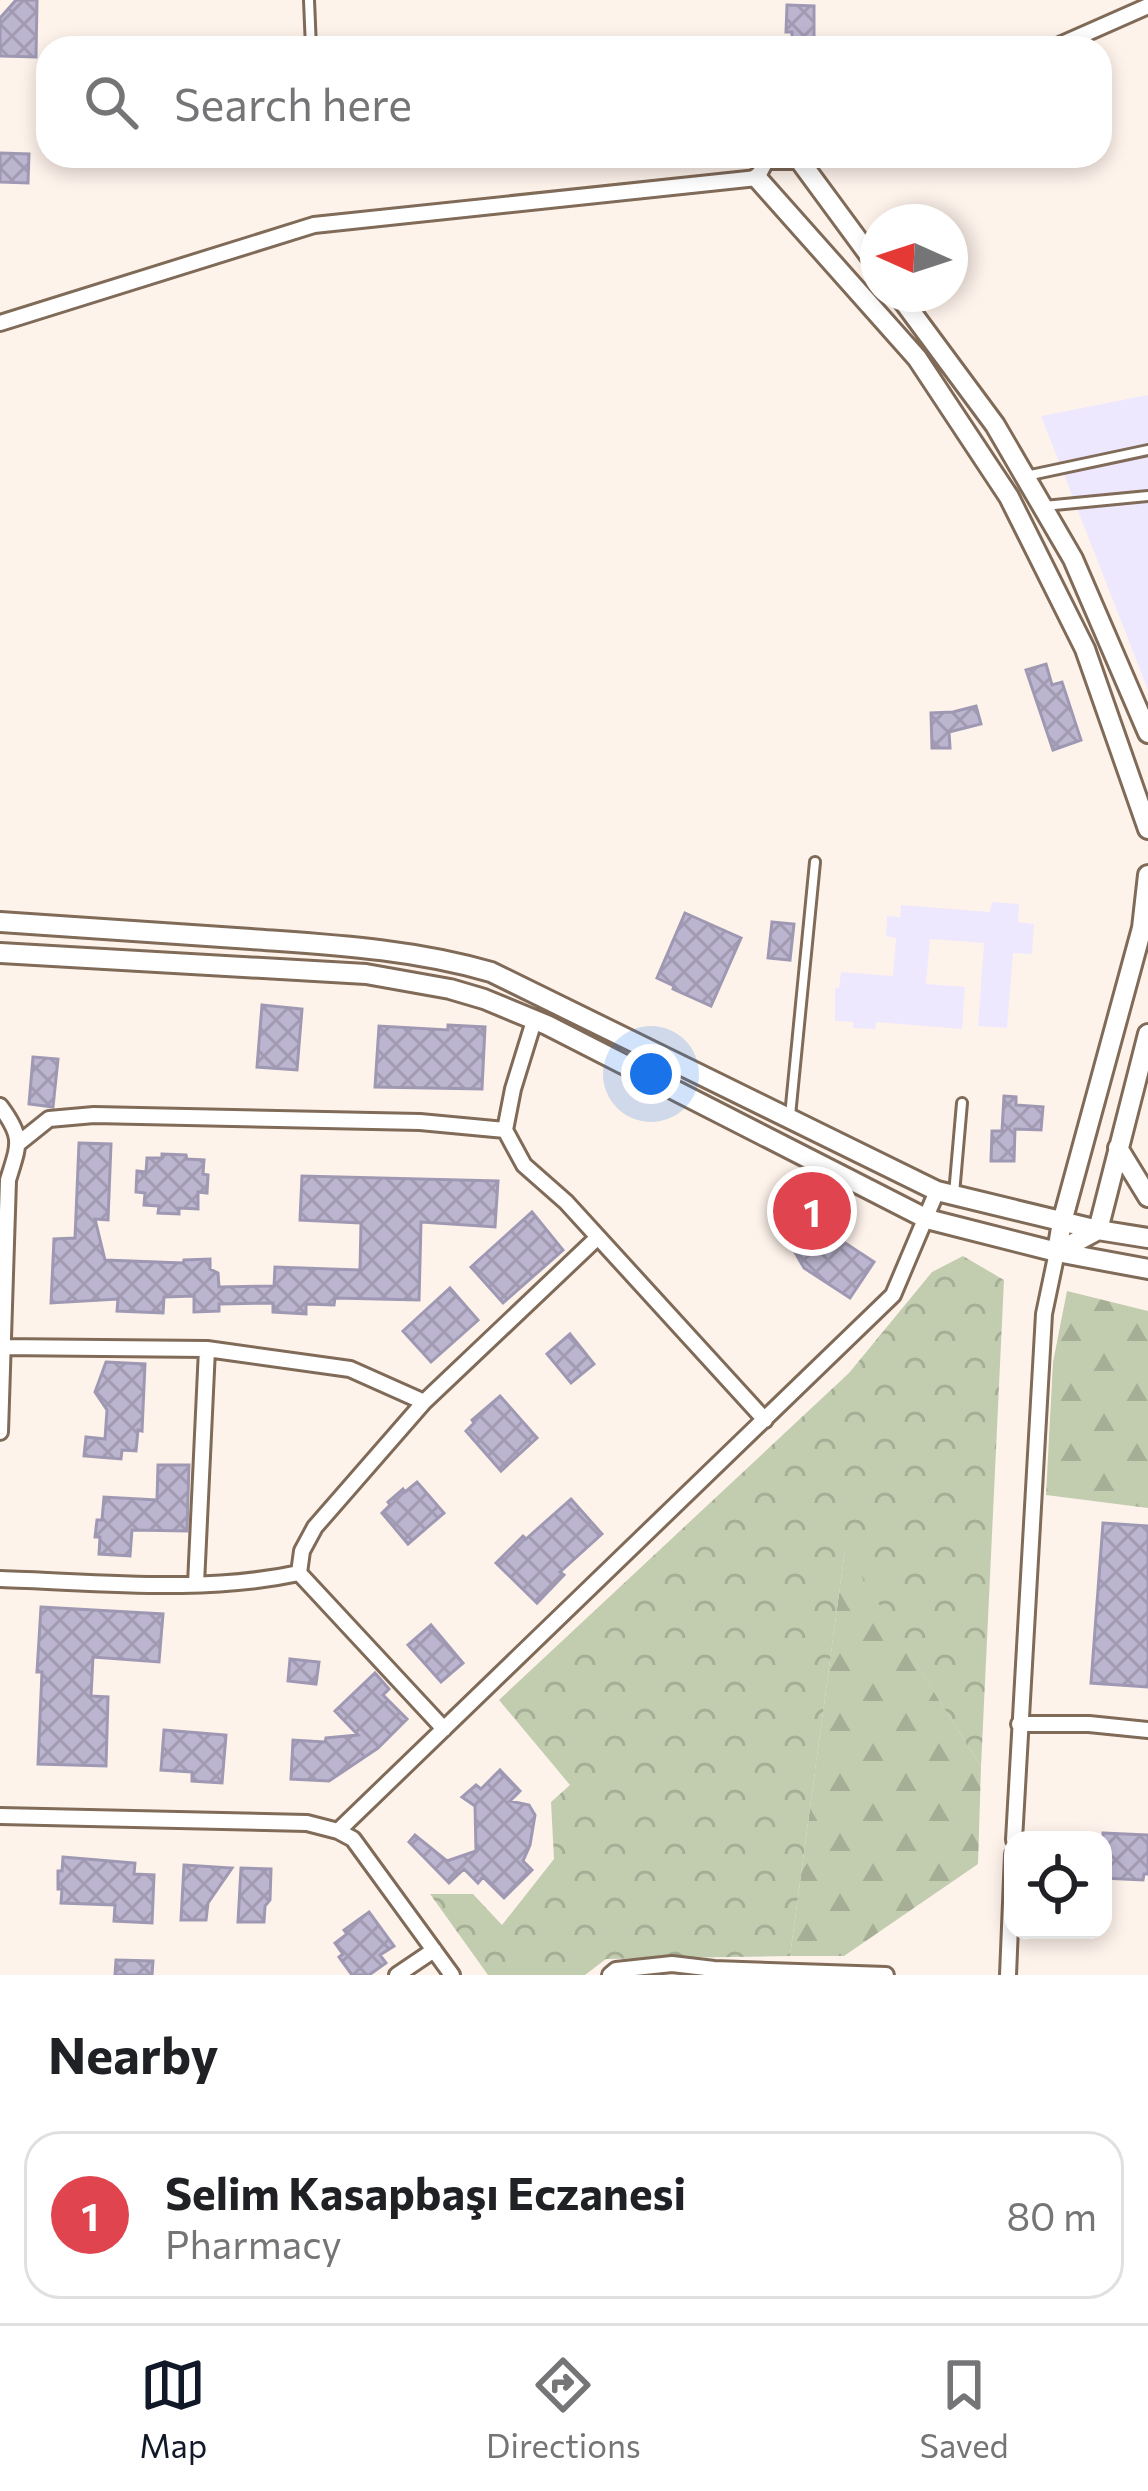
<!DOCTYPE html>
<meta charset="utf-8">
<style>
:root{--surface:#fff;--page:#f2f2f2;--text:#202124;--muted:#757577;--line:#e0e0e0;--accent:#111827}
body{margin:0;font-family:Commissioner,sans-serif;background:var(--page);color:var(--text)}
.controls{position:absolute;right:36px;bottom:36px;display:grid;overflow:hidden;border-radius:24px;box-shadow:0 6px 18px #0003}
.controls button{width:108px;height:108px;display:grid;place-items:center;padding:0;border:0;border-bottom:3px solid var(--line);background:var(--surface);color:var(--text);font:60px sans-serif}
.compass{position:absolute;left:860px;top:204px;width:108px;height:108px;border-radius:50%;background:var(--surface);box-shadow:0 6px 18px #0003;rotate:273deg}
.you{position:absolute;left:651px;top:1074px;width:42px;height:42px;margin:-30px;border:9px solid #fff;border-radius:50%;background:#1a73e8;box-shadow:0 0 0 18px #1a73e833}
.badge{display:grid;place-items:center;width:78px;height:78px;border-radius:50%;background:var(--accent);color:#fff;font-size:39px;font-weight:700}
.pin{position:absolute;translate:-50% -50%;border:6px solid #fff;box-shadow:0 3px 12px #0006}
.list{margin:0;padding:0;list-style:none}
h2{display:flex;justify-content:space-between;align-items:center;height:156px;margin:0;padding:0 48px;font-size:51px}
h2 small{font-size:39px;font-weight:400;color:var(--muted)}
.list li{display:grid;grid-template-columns:78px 1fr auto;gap:36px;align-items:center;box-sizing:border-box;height:168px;margin:0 24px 24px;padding:0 24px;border:3px solid var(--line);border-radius:36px}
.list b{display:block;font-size:45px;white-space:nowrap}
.list p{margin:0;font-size:39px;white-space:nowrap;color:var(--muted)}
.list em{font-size:39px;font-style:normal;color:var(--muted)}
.icon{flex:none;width:66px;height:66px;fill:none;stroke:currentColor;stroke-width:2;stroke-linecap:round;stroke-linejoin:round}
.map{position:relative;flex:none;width:1148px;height:1975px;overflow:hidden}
.search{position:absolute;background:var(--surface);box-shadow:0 6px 18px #0003;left:36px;right:36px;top:36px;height:132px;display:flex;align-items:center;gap:30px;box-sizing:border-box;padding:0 42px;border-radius:36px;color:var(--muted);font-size:45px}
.sheet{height:348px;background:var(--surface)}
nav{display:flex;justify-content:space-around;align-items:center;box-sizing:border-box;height:168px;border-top:3px solid var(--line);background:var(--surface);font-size:33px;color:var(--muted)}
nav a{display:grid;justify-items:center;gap:6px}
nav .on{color:var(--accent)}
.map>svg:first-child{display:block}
.medical{fill:#ede8fe}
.forest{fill:url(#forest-firs)}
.park{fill:url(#park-crowns)}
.building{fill:url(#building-cross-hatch);stroke:#9f98b3;stroke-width:3}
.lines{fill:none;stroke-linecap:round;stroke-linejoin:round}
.service-casing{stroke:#806a58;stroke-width:14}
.minor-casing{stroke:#806a58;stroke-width:20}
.tertiary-casing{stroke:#806a58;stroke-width:24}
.service{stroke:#fff;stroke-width:8}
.minor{stroke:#fff;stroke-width:14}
.tertiary{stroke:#fff;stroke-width:18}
</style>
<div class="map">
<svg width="1148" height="1975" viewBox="0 0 1148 1975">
<defs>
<pattern id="forest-firs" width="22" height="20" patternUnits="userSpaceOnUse" patternTransform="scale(3)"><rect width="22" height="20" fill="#c2cdb0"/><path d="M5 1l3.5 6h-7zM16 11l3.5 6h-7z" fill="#a6af96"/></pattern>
<pattern id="park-crowns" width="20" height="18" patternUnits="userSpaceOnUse" patternTransform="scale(3)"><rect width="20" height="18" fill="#c2cdb0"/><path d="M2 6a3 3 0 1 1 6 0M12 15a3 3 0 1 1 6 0" fill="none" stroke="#a6af96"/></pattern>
<pattern id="building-cross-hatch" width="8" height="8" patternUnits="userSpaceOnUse" patternTransform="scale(3)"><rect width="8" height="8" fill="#bcb5d0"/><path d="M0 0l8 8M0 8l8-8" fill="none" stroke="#a19ab1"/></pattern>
</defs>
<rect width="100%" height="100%" fill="#fef3eb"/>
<path class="medical" d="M1148,395V690L1041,416Z
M992,902L1019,904L1018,922L1034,924L1032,954L1013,953L1007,1028L978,1026L984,943L930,939L926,984L965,987L962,1029L876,1022L875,1029L853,1028V1022L835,1021V988H839L841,972L893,976L896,938L886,936L887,916L900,917L901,905L990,912Z"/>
<path class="forest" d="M1067,1291L1148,1311V1508L1046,1495L1053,1362Z
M845,1549L981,1767L978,1864L844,1956H790Z"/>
<path class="park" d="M963,1256L1004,1280L981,1767L845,1550L790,1956L606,1959L585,1975H488L430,1894H473L502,1925L554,1859L551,1802L570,1785L499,1700L849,1373L932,1272Z"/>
<path class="building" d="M16,0H37L36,57L0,56V18Z
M787,5L814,6V40L792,39V32H786Z
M0,153L29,154L28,183L0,182Z
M1046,664L1052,685L1062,682L1081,740L1053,750L1026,670Z
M976,706L981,724L949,732L950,748H932L931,713L953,712Z
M685,913L741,938L711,1006L673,989L674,986L657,978Z
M772,922L794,924L790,960L768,958Z
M262,1005L302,1009L297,1070L257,1067Z
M448,1025L485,1027L482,1089L375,1087L379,1026L448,1030Z
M33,1057L58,1059L53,1107L29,1104Z
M1004,1096L1016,1097V1105L1043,1107L1041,1130L1015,1129L1014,1161H991L992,1131H1002Z
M79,1143L111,1144L108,1220L95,1219L105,1260L183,1263L184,1260L210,1259V1269L218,1273L219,1287L274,1286L275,1267L360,1270L361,1223L300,1220L302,1176L498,1181L495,1227L421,1222L419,1300L335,1298L334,1305L306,1304V1314L273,1312V1303L219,1304V1311L194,1312V1296L164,1297L163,1313L117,1311L118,1299L51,1303L54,1239L75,1238Z
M162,1154L186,1155L187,1159L204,1160L203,1174L208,1175L207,1193L198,1192V1209L179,1208V1214L158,1213L159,1206L144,1205L145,1193L136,1192L137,1171L146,1172L147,1158H162Z
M804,1195L833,1235L874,1262L850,1298L804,1268L781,1228Z
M532,1212L563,1250L503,1303L471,1267Z
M450,1288L478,1320L431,1362L403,1331Z
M570,1334L594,1364L571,1383L547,1354Z
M106,1362L145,1364L142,1431L138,1430L136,1451L122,1450L121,1459L84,1456L86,1437L105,1439L107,1410L95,1392Z
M500,1396L537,1438L501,1471L466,1431L474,1423L472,1420Z
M158,1465H189L187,1531L132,1530L130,1556L99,1554L100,1537H95L97,1520H102L104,1497L157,1500Z
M417,1482L444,1513L408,1544L382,1513L390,1505L388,1502L403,1489L405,1492Z
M571,1499L602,1534L560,1572L564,1575L537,1603L496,1563L523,1536L526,1539Z
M1103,1523L1148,1526V1687L1091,1683Z
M41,1607L163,1614L159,1662L93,1657L91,1696L108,1697L106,1766L38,1764L42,1672H37Z
M431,1625L463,1663L441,1682L408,1645Z
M290,1659L319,1662L316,1684L288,1681Z
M375,1673L389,1689L383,1695L407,1719L378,1748L329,1781L291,1779L293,1740L325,1742L326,1738L358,1735L335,1711Z
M164,1730L226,1735L222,1783L192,1781V1772L161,1770Z
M500,1770L520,1791L510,1801L529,1805L535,1815L530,1845L523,1861L532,1870L504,1898L483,1877L478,1883L464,1869L449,1883L409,1842L415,1835L447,1861L476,1851L475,1806L462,1797L476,1785L481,1789Z
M1103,1833L1148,1835V1874H1144L1143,1880L1103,1878Z
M63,1857L135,1863L134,1874L154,1875L152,1923L114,1921L115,1905L61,1903L62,1889H58V1871H62Z
M184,1865L232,1868L208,1903L206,1920H181Z
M241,1868L271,1869L270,1900L265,1906L264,1922H238Z
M369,1912L394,1946L380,1955L386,1963L369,1975H352L339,1957L343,1954L335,1943L347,1934L344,1930Z
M116,1960L153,1961L152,1975H115Z"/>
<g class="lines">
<g class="service-casing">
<path id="service" d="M309,0L311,48
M1026,476L1148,450
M1044,506L1148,496
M790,1116L815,862
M954,1194L962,1103"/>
</g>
<g class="minor-casing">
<path id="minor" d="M1053,48L1148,6
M0,323L314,225L757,178L766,161H800L810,156
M534,1021L513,1089L505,1130L524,1165L566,1202L765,1420
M0,1106C24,1138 19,1144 8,1180L0,1432
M19,1143L49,1119L94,1115L420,1122L505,1130
M0,1347L207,1349L350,1369L424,1402
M0,1579C98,1582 202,1594 299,1573
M196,1584L207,1349
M1019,1724H1089L1148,1730
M444,1729L299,1573L302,1551L315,1527L424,1402L598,1237
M0,1816L307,1823L338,1831L353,1839L452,1975
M338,1831L893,1295L937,1191
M1014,1840L1044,1314L1057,1252
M397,1975L434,1950
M610,1975L616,1970L672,1964L714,1969L886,1975
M1008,1975L1013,1854"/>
</g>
<g class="tertiary-casing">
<path id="tertiary" d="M800,161L878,267
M757,178L917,358L1009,497L1085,649L1148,829
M898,294L995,425L1073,559L1148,733
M0,922C84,928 168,934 251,939C333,945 412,949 491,972L937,1191L1098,1230L1148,1238
M0,953L366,974L450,989L484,999L547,1025L927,1219L1057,1252L1148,1269
M1118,1148L1148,1197
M1057,1252L1062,1222L1142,928L1148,875
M1057,1252L1098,1230L1148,1034"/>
</g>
<use href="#service" class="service"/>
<use href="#minor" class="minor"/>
<use href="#tertiary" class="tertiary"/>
</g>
</svg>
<div class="controls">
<button><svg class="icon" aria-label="locate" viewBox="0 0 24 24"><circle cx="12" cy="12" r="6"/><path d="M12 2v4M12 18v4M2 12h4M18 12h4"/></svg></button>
</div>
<svg class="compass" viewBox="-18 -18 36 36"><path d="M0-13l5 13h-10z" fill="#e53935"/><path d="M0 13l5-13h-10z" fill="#757577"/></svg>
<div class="you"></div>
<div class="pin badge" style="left:812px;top:1211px;background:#e0444e">1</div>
<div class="search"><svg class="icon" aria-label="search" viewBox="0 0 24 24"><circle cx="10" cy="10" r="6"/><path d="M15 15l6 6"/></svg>Search here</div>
</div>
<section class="sheet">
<h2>Nearby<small></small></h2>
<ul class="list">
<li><span class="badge" style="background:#e0444e">1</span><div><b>Selim Kasapbaşı Eczanesi</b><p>Pharmacy</p></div><em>80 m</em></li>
</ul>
</section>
<nav>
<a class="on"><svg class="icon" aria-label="map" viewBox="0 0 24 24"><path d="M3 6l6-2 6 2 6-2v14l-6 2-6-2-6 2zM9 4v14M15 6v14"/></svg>Map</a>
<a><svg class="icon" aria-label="directions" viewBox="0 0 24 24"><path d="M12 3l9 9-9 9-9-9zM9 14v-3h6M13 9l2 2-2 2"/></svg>Directions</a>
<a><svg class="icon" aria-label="saved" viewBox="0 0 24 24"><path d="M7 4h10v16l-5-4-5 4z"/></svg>Saved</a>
</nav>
